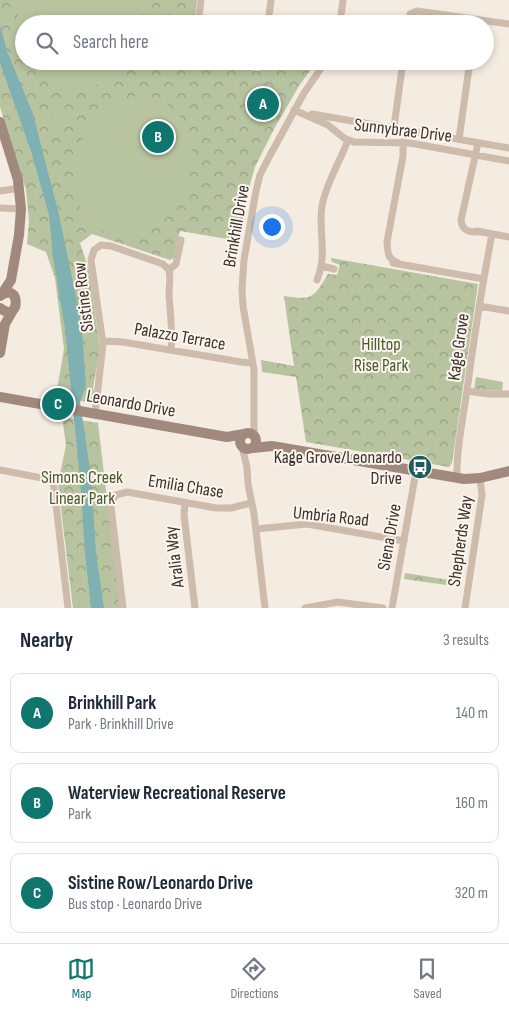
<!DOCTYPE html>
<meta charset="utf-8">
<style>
:root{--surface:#fff;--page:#f6f6f7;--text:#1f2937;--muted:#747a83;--line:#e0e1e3;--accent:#0f766e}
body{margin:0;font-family:"Sofia Sans Condensed",sans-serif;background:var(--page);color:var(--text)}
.you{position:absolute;left:271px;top:226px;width:18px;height:18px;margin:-12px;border:4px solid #fff;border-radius:50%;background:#1a73e8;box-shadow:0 0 0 8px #1a73e833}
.badge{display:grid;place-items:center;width:32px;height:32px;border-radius:50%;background:var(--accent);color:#fff;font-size:16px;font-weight:700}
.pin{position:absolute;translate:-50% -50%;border:2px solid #fff;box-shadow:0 1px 5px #0006}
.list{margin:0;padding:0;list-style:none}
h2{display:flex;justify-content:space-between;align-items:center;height:65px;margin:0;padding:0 20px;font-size:21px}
h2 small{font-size:16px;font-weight:400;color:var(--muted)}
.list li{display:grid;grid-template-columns:32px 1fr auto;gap:15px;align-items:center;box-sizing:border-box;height:80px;margin:0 10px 10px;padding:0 10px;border:1px solid var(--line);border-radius:10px}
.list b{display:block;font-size:19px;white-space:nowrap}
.list p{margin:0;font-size:16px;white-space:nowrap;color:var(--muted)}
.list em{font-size:16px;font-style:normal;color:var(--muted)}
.icon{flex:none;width:28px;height:28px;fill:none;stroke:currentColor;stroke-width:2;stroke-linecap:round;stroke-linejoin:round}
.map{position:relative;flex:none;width:509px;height:608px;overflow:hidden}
.search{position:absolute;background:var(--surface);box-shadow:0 2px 8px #0003;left:15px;right:15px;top:15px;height:55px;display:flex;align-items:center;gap:12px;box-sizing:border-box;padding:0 18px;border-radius:28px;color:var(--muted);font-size:19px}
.sheet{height:335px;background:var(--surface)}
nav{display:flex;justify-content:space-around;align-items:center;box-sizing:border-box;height:70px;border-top:1px solid var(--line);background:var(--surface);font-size:14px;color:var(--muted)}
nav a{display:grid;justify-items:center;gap:2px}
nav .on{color:var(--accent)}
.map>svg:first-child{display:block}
.park{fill:url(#park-crowns)}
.pitch{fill:#b8c4a0}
.water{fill:#7fb0b2}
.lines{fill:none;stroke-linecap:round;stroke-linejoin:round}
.street{stroke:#cdbbac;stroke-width:7}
.secondary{stroke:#a18a7d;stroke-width:10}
.labels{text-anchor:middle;stroke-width:4;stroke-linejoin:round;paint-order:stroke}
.street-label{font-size:18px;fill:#3b302b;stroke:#fbf5ee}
.park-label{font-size:18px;fill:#4a5a2e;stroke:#fbf5ee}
.poi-label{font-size:18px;fill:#3b302b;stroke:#fbf5ee;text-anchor:end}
</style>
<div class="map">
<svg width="509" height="608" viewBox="0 0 509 608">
<defs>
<pattern id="park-crowns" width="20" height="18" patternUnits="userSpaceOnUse" patternTransform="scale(1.25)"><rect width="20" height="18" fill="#b8c4a0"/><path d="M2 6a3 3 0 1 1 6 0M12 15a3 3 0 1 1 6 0" fill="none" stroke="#97a083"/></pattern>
</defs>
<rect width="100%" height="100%" fill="#f4ebe1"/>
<path class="park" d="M0,0H197L194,24H24V61H197L198,63L258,71L270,61H317L299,86L274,129L255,167L247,195L239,241L180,231L174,258L170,260L92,234L80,243L89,270L100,350L93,387L95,399L91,403L56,396L64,349L55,278L46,252L27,244L29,221L26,190L0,107Z
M331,258L478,284L452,463L449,467L306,442L296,377L262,372L261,360L294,366L284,296C312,300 313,299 328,274L337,275L340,265L332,262Z
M476,377L503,382L502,391L474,389Z
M62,417L98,423L120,608H73L58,484L66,445Z
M405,573L462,582L461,587L404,579Z"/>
<path class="pitch" d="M18,0H141V24H24V47L18,27Z
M31,61H127C101,97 57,98 31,61Z
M139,96C227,103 193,239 125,236C47,232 63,105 139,96Z
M55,97L65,126L56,129L46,100Z"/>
<path class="water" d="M0,25L7,51L33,114L58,211L81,320L86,385L80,402L91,476L96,553L104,608H91L85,553L80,479L65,329L53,257L49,215L31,151L0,63Z"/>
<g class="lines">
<path class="street" d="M198,24L201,0
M268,24L271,0
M340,24L343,0
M408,24L410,14L417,11L509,24
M214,61C228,63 251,71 262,61
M294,110L328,125L344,138L354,142L410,143L509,161
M312,114L509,148
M394,127L403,61
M459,139L470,61
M478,143L461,220C462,231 469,232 479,232
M0,191L20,188
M0,208L21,209
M477,231L509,237
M393,263L484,279
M398,263C387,258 388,253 387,242L403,156V142
M322,266L334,269
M169,270C171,279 169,286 169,294C170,313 173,331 171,350
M169,270L176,264L181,240
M317,280C328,252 318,233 322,206C326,183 340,162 348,140
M479,306L509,311
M103,341L123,342L241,362L252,363
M467,391L489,394H509
M95,414L103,344L91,260L94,250L101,245L111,246L163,264L169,270
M254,435V370L243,306L242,289L244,260L256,191L260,175L267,161L304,93L326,61
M242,447L247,467L248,484L254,514L265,608
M0,470L47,479L52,482L54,487L68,608
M457,478C456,449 463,419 467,390C474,338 482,286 492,234
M185,503L184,515L195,608
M256,529L307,524L404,541
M123,608L111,507L112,501L116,495L127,492L216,508H231L251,503
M305,608L338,602L383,608
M392,608L416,471
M465,608L482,495L480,478"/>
<path class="secondary" d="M0,122L18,180L21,209L19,235L11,280L2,294
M0,296C21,280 21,325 0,308
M0,353L5,324L13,310
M0,397L227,437L244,434
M240 441a8 8 0 1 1 16 0a8 8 0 1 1-16 0Z
M253,448L272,446L464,479L480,478L509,471"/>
</g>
<defs>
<g id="bus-disc" transform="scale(1.25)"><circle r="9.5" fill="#1f5a5e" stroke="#fbf5ee"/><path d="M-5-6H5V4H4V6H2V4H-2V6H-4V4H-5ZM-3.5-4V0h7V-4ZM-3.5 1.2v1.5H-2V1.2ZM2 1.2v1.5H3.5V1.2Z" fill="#fff"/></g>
</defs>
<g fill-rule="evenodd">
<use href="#bus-disc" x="420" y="467"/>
</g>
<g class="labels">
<g class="street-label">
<text transform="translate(403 130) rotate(7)" y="6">Sunnybrae Drive</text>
<text transform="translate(236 226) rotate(-80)" y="6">Brinkhill Drive</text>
<text transform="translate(83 297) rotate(-97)" y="6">Sistine Row</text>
<text transform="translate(180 336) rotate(10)" y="6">Palazzo Terrace</text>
<text transform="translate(458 347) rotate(-82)" y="6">Kage Grove</text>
<text transform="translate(131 403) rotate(10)" y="6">Leonardo Drive</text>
<text transform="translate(186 486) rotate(9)" y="6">Emilia Chase</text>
<text transform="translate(331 516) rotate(6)" y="6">Umbria Road</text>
<text transform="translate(389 537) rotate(-80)" y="6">Siena Drive</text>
<text transform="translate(460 541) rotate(-82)" y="6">Shepherds Way</text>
<text transform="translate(174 557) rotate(-97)" y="6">Aralia Way</text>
</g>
<g class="park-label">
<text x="381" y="350">Hilltop<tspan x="381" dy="21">Rise Park</tspan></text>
<text x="82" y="483">Simons Creek<tspan x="82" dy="21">Linear Park</tspan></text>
</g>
<g class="poi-label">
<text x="402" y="463">Kage Grove/Leonardo<tspan x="402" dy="21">Drive</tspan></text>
</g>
</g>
</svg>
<div class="you"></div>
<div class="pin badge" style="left:263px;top:104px">A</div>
<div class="pin badge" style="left:158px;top:137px">B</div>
<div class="pin badge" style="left:58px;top:404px">C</div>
<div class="search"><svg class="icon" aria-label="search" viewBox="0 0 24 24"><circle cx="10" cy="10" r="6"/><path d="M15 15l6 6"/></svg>Search here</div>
</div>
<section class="sheet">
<h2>Nearby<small>3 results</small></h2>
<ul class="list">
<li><span class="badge">A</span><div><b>Brinkhill Park</b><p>Park · Brinkhill Drive</p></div><em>140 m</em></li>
<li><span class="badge">B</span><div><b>Waterview Recreational Reserve</b><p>Park</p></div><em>160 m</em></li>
<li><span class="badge">C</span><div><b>Sistine Row/Leonardo Drive</b><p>Bus stop · Leonardo Drive</p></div><em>320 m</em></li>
</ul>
</section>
<nav>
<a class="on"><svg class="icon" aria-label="map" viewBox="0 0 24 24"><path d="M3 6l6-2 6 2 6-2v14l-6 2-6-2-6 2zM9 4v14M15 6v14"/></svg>Map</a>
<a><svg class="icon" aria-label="directions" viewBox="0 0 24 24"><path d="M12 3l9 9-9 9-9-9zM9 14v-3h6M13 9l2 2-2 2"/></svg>Directions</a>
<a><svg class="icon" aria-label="saved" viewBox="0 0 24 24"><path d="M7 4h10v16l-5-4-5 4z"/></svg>Saved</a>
</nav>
